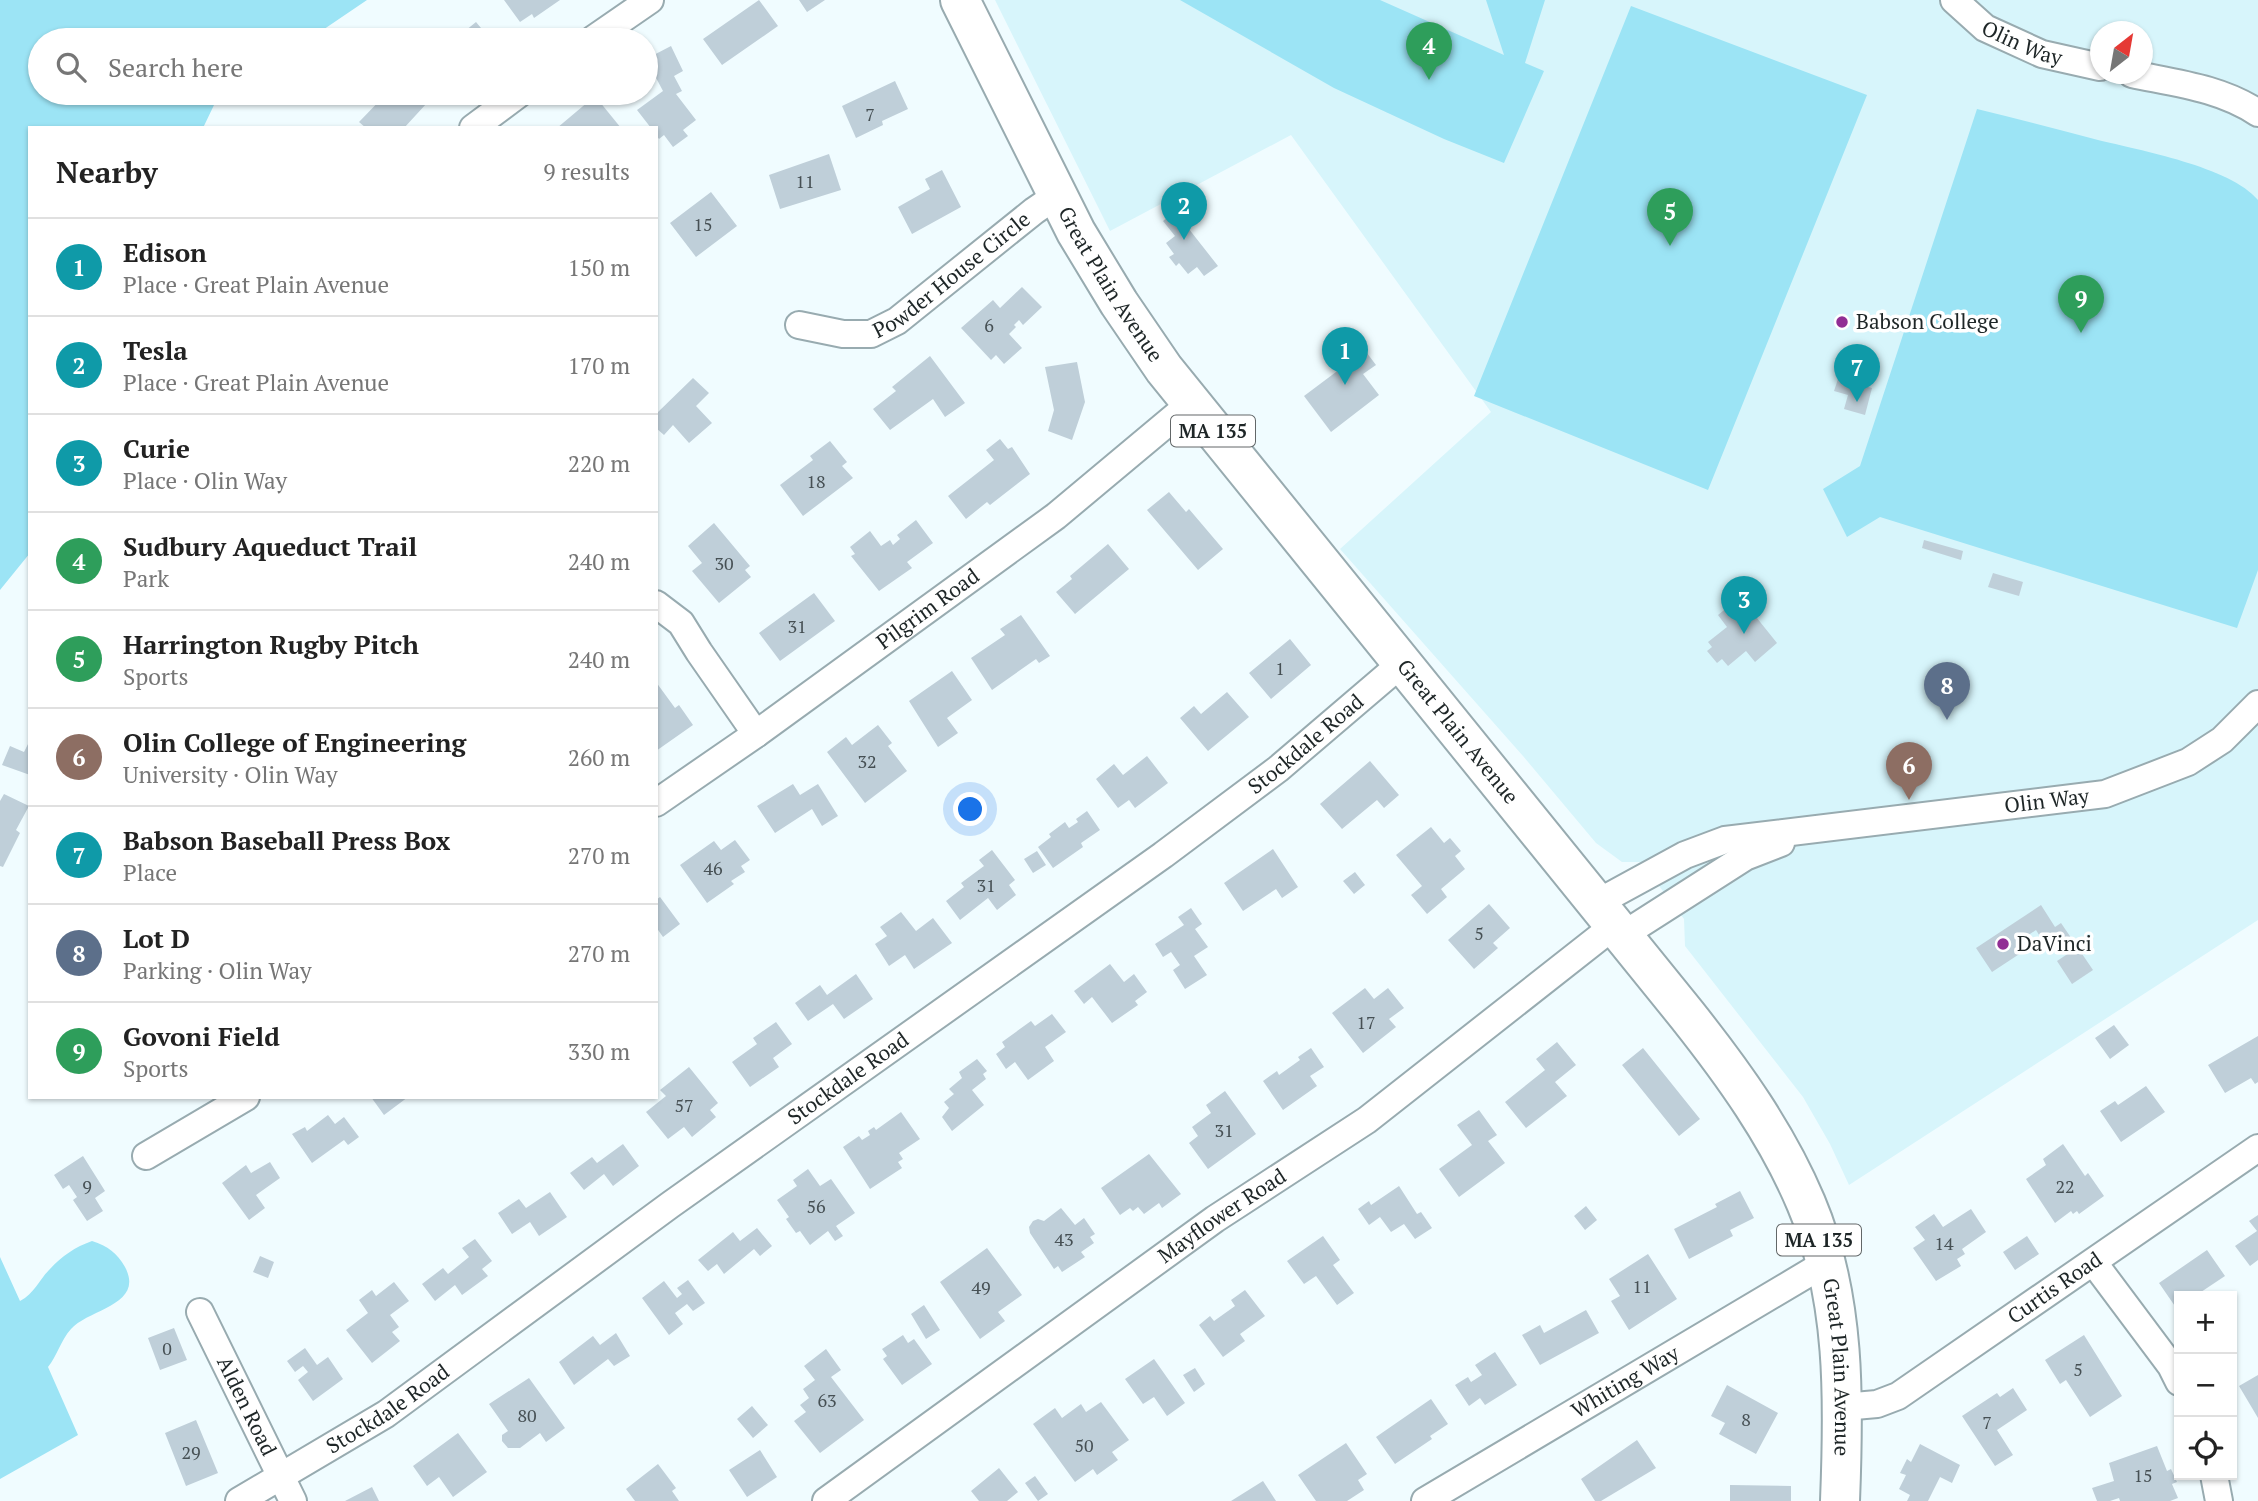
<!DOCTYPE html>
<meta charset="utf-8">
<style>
:root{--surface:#fff;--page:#f2f2f2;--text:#222;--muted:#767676;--line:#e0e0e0;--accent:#912e94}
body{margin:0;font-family:"PT Serif",serif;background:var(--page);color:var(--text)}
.controls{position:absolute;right:21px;bottom:21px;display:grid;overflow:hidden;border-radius:0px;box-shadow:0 2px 5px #0004}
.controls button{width:63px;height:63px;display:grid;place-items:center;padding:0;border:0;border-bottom:2px solid var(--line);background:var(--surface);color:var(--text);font:35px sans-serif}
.compass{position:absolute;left:2090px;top:21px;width:63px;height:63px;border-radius:50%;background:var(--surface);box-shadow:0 2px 5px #0004;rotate:31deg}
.you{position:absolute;left:971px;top:810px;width:24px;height:24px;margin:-18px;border:5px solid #fff;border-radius:50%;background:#1a73e8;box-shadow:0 0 0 10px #1a73e833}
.badge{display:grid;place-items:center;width:46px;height:46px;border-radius:50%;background:var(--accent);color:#fff;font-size:23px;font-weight:700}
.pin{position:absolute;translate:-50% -58px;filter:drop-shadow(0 2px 4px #0008)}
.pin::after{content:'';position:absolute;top:37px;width:24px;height:21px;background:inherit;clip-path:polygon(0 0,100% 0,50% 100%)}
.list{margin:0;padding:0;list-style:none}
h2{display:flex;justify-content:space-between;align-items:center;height:91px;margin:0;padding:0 28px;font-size:30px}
h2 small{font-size:23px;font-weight:400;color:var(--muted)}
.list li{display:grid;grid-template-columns:46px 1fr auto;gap:21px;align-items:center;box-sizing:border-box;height:98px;padding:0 28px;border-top:2px solid var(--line)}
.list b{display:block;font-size:26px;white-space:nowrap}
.list p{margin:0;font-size:23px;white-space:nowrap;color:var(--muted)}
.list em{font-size:23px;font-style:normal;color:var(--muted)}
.icon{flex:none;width:38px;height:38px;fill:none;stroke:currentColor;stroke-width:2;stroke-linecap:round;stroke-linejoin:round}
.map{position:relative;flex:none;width:2258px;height:1501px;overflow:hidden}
.search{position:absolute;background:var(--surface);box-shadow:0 2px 5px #0004;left:28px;top:28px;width:630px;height:77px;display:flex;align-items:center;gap:18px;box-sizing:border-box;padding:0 24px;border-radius:38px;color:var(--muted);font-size:26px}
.panel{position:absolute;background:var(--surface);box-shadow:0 2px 5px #0004;left:28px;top:126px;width:630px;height:973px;border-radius:0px}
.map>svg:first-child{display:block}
.built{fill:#d7f5fb;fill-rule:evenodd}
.green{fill:#9ce4f5}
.building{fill:#bfcfd9}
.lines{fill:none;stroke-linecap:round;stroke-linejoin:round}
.minor-casing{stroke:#98abb0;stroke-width:30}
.primary-casing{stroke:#98abb0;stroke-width:42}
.minor{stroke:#fff;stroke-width:26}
.primary{stroke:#fff;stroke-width:38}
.poi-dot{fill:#912e94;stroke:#fff;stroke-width:2.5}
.labels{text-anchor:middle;stroke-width:7;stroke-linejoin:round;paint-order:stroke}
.number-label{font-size:18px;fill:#465054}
.shield{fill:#fff;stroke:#626768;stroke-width:2}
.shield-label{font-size:19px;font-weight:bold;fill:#1e2627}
.street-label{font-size:21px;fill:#1e2627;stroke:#fff}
.poi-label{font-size:21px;fill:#1e2627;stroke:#fff;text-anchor:start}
</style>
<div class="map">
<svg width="2258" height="1501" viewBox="0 0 2258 1501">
<rect width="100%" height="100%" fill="#f0fcff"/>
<path class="built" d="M995,0H2258V920L1849,1185L1830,1144L1803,1097L1685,946L1684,919L1641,862H1622L1596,843L1523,756L1340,549L1491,412L1291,135L1110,231ZM2100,32H2142V74H2100Z"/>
<path class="green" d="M0,0H367L308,40H40V93H231L214,105L203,128H30V553L0,590Z
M1180,0H1380L1504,55L1486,0H1545L1525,63L1544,71L1504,163L1444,139L1334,88Z
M1631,6L1867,95L1708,490L1474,396Z
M1977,109C2017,119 2057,129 2098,140C2139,150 2231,167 2258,200V570L2237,628L1880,517L1847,537L1823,489L1860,466Z
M92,1241C108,1246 117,1253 125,1267C145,1305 89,1309 71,1329C61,1340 57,1356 48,1367L78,1435L0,1479V1257L20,1301C35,1293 38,1281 50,1269C62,1256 75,1247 92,1241Z"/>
<path class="building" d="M504,0H560L534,18L532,14L520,22Z
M759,0L778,26L722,65L703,39Z
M799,0H825L807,12Z
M476,22L491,40H454Z
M671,46L683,71L674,76L682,91L676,94L696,120L683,130L688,136L673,147L664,135L659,139L656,135V128H651L637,110L663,91L646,59Z
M895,81L908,109L882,121L883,125L856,138L842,106Z
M387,93H416L427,103L404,128H366L359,122Z
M595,96L621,128H557Z
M829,154L841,190L780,209L769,175Z
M942,170L961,207L912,234L898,207L930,189L925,179Z
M711,192L737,226L696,257L670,223Z
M1182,206L1192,219L1185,224L1218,266L1204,276L1197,267L1188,274L1179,263L1176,266L1169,257L1174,254L1166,243L1175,236L1163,221Z
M1022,287L1042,307L1023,325L1019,320L1014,325L1016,327L1009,334L1022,348L1004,364L996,355L991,360L961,328L993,300L1000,308Z
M1351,332L1376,365L1363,374L1379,395L1331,432L1304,396L1340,369L1327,351Z
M930,356L965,403L945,417L933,399L890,430L873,409L896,391L892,387Z
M1077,362L1085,402L1072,440L1048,431L1054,410L1045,367Z
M693,378L709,393L696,406L712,423L689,443L673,425L664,435L656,428V414Z
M1838,379L1872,388L1865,415L1844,409L1848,395L1834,391Z
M1000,439L1008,449L1012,447L1030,474L990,505L987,502L966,519L948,496L994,460L986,450Z
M830,441L847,462L842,466L853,478L803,516L780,485L813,460L810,456Z
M1169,492L1186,512L1189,509L1223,549L1198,570L1147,510Z
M916,520L933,543L907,562L912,568L879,591L851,556L855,554L850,547L870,531L881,546L890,540L893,545L900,539L897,535Z
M714,523L750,566L745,570L751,577L719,603L692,571L702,563L688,546Z
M1924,540L1963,551L1961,560L1922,548Z
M1108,544L1129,569L1075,614L1056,592L1072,579L1070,576Z
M1993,573L2023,582L2019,596L1988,587Z
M814,593L835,621L780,661L759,633Z
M1740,597L1777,643L1755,662L1746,651L1728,666L1722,659L1717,663L1707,651L1712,647L1708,642L1727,627L1718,615Z
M1021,615L1050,656L1039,663L1036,659L992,690L971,658L1005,635L1000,629Z
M1290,639L1311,665L1271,699L1249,673Z
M952,671L972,700L947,718L958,733L938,747L909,701Z
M656,682L675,708L679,705L693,725L656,751Z
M1227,692L1249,717L1208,751L1180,718L1194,706L1201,714Z
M878,725L892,743L888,746L907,771L865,803L827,752L846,737L852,745Z
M30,740V775L2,765L10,746L24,752Z
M1147,756L1168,783L1135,808L1129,800L1118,808L1096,779L1114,764L1123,775Z
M1370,761L1399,795L1384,808L1377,800L1342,829L1320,804Z
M793,784L800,795L818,784L838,816L822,826L812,809L775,833L757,806Z
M4,794L29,806L16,830L20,833L3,867L0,866V801Z
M1087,811L1100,830L1081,843L1083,847L1053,868L1038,847L1051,837L1049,834L1065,822L1069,828L1078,822L1076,819Z
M1431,827L1444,843L1450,838L1461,851L1455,856L1465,869L1441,889L1447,897L1427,914L1411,895L1422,886L1396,855Z
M735,840L750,860L741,866L745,872L731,881L734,884L707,903L680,865L714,841L721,850Z
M1273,849L1298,887L1282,898L1276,889L1243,911L1224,883Z
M992,850L1015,880L1009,885L1016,895L997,910L988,898L960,920L946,901L964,887L961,883L984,866L979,860Z
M1037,851L1046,865L1033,873L1024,859Z
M1355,872L1365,885L1354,894L1343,881Z
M660,897L680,924L663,937L656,927V900Z
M1489,904L1510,928L1493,943L1498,948L1474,969L1448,940Z
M2041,905L2055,927L2061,923L2093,970L2072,984L2057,961L2069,953L2060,940L2047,948L2036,930L2021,940L2027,949L1992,972L1976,948Z
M1191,908L1202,924L1195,929L1208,947L1194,956L1207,975L1185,989L1173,970L1180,965L1171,952L1163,957L1155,944L1184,925L1178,917Z
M901,912L916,931L933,918L952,943L914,969L905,955L889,966L875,944L887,936L880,927Z
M1110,964L1124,982L1134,974L1147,992L1135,1001L1138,1005L1112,1023L1092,997L1084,1004L1074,991Z
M856,974L873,999L844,1019L833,1004L808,1021L795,1003L820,985L827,995Z
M1365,988L1374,999L1388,988L1404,1008L1389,1019L1396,1027L1363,1053L1332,1013Z
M1052,1014L1066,1032L1045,1047L1054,1061L1028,1080L1015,1062L1006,1069L996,1054L1005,1047L1002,1042L1031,1021L1035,1026Z
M776,1022L792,1044L773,1058L779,1067L750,1087L732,1062L757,1044L753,1038Z
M2114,1025L2129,1045L2110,1059L2095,1038Z
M2258,1036V1082L2255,1084L2251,1078L2225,1093L2208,1065Z
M1557,1042L1576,1065L1555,1082L1567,1096L1526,1128L1505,1102L1545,1070L1536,1059Z
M1311,1048L1324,1067L1310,1076L1317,1086L1283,1110L1263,1081L1277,1071L1279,1075L1300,1060L1298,1057Z
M1643,1048L1700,1119L1679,1136L1622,1065Z
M977,1059L987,1071L983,1074L986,1079L972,1090L984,1105L952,1131L942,1117L949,1108L944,1102L954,1094L949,1089L962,1078L959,1072Z
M689,1067L718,1103L710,1110L716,1117L692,1137L684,1127L668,1139L646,1112L666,1096L660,1090Z
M2146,1086L2165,1112L2121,1142L2100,1111L2115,1101L2118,1105Z
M1225,1091L1256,1134L1208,1169L1189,1143L1198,1136L1192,1127L1211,1113L1206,1105Z
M371,1097H408L384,1115Z
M1479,1110L1497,1135L1488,1141L1505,1163L1459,1197L1439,1169L1472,1145L1457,1125Z
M901,1112L920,1139L899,1153L903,1159L898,1162L902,1168L870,1189L843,1147L859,1136L862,1140L870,1135L868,1131L874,1127L876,1130Z
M328,1115L335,1124L344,1117L359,1137L348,1145L344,1140L312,1163L292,1134L305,1127L307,1131Z
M623,1144L639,1166L613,1186L604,1174L584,1190L570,1173L592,1157L597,1163Z
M2063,1144L2085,1176L2088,1173L2104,1196L2079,1214L2077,1211L2073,1214L2071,1211L2055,1223L2026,1179L2046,1165L2043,1159Z
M1149,1154L1181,1194L1162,1208L1159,1203L1144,1214L1138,1207L1133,1211L1130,1208L1120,1215L1101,1188Z
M83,1156L105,1191L95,1198L103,1211L87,1221L73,1200L77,1197L69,1185L63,1189L54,1175Z
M270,1162L280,1178L256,1195L265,1208L249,1220L222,1183L246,1165L251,1173Z
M808,1169L820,1186L831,1179L855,1213L836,1226L843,1236L835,1241L828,1231L810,1245L800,1231L796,1233L786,1219L789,1217L777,1200L797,1186L793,1180Z
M1399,1186L1417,1214L1421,1212L1432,1228L1415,1239L1404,1224L1391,1232L1380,1217L1369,1225L1358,1209L1369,1201L1371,1205Z
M1740,1191L1754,1218L1730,1230L1733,1236L1689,1259L1674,1229L1717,1207L1715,1204Z
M550,1192L567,1217L539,1236L530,1222L512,1234L498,1213L519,1199L526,1208Z
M1586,1206L1597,1220L1585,1230L1574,1216Z
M1061,1208L1075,1225L1084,1218L1095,1234L1090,1237L1094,1243L1081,1252L1085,1257L1062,1272L1058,1266L1054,1269L1030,1233L1029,1227L1033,1221L1038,1219L1044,1221Z
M1971,1209L1986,1232L1962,1249L1965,1254L1957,1259L1961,1266L1936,1281L1913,1248L1925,1240L1915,1227L1934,1214L1943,1227Z
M2258,1215V1260L2250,1266L2235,1246L2257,1231L2249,1221Z
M757,1228L772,1246L760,1256L754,1249L724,1274L717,1264L708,1271L698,1260L733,1232L740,1241Z
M1323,1236L1340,1260L1333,1265L1354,1293L1337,1305L1316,1276L1304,1284L1287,1261Z
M2027,1236L2039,1254L2015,1270L2003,1252Z
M475,1239L492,1261L482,1269L488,1276L462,1295L455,1285L435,1301L422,1284L443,1268L448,1274L469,1257L462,1248Z
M987,1248L1022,1295L998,1312L1005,1321L980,1339L940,1282Z
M2207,1250L2225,1276L2195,1296H2179V1312L2159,1283Z
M1648,1254L1677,1299L1629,1330L1611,1301L1620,1296L1609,1279Z
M260,1256L274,1262L268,1278L253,1272Z
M688,1280L705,1303L693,1311L687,1304L675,1313L683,1324L669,1335L642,1298L664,1281L677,1298L682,1294L677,1288Z
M394,1282L409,1301L390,1315L399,1327L392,1332L400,1341L372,1363L346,1330L368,1313L359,1300L372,1290L376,1296Z
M1245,1290L1265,1316L1240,1334L1245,1341L1223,1357L1199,1325L1210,1316L1214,1321L1235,1306L1231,1300Z
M924,1305L940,1330L926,1339L911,1314Z
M1586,1310L1599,1333L1540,1365L1522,1335L1540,1325L1544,1333Z
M174,1328L187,1360L160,1370L148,1338Z
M616,1333L630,1356L614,1366L608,1359L574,1385L559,1362L593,1336L600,1345Z
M903,1335L908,1343L914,1339L932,1364L902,1385L883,1359L887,1356L882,1349Z
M2084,1335L2122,1396L2090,1417L2066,1380L2060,1384L2045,1360Z
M305,1348L317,1365L328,1357L343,1379L313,1401L298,1380L308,1372L303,1366L295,1372L287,1361Z
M826,1349L841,1370L831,1377L864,1420L820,1453L794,1421L806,1412L800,1405L809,1398L803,1389L815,1380L804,1366Z
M1495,1352L1517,1385L1485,1405L1480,1398L1469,1406L1455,1385L1468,1377L1471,1382L1482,1375L1475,1365Z
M1154,1359L1185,1403L1167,1416L1154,1397L1143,1404L1125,1379Z
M1195,1368L1205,1384L1194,1392L1183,1375Z
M2258,1375V1418L2239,1386Z
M529,1378L565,1428L546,1442L540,1433L520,1448H508L502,1441V1435L508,1431L489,1404Z
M1727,1385L1778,1413L1756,1454L1719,1434L1725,1423L1711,1416Z
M2013,1388L2027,1410L1997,1430L2013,1455L1995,1466L1962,1416L1997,1393L2000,1397Z
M1431,1399L1448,1424L1430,1436L1432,1439L1395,1464L1376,1437Z
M1101,1402L1129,1440L1112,1452L1118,1460L1097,1475L1093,1469L1075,1482L1033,1424L1055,1408L1062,1418L1081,1404L1086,1412Z
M752,1406L768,1425L753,1438L737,1419Z
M196,1420L218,1473L186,1486L165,1433Z
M458,1433L487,1472L453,1497L439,1477L427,1486L413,1466Z
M1637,1440L1656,1468L1601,1501H1595L1581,1479Z
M1346,1443L1367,1474L1358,1480L1364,1490L1347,1501H1316L1298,1475Z
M1920,1444L1960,1465L1952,1483L1940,1477L1928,1501H1907L1910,1495L1899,1489L1906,1475L1900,1473L1907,1459L1911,1462Z
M2157,1446L2167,1471L2171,1469L2177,1482L2172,1484L2178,1498L2170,1501H2120L2119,1498L2110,1501H2097L2092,1488L2114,1481L2109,1463Z
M760,1450L777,1477L747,1497L729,1470Z
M658,1464L676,1488L672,1491L679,1501H635L626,1489Z
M999,1468L1018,1492L1007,1501H979L971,1491Z
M1035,1476L1048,1494L1038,1501L1025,1483Z
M1263,1481L1276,1501H1231Z
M1730,1485L1791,1486V1501H1730Z
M372,1487L379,1501H345Z"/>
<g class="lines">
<g class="minor-casing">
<g id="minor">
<path id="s1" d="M1954,0L1985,28L2042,54L2100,67"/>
<path d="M592,40L650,0"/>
<path d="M2132,74C2175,83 2221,88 2258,113"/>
<path d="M473,128L520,93"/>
<path id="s2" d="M799,325L843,334H871L897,321L1034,211L1056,196"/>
<path d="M656,604L681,623L699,652L756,734"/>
<path id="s3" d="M656,803L756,734L1056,516L1190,404"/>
<path id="s4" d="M1597,903L1685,855L1725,840L2105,794L2188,762L2222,740L2258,704"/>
<path d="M1623,935L1745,857L1781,843"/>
<path d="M146,1156L246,1097"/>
<path d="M2094,1263L2171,1366L2179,1382"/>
<path id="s5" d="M200,1312L293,1501"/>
<path id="s6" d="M1843,1407L1877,1404L1898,1396L2258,1148"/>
<path d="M2214,1475L2219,1501"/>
<path id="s7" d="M239,1501L386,1414L670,1205L1163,855L1278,769L1401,664"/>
<path id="s8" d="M826,1501L1215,1219L1367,1120L1615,925"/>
<path id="s9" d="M1425,1501L1824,1264"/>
</g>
</g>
<g class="primary-casing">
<g id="primary">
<path id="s10" d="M960,0L1076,232L1119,303L1164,369L1687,1015C1733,1073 1777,1134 1806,1203C1846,1297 1844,1401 1840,1501"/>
</g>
</g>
<use href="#minor" class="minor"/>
<use href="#primary" class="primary"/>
</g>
<g class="poi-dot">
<circle cx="1842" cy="322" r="7"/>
<circle cx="2003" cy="944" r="7"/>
</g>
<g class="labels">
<g class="number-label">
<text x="870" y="121">7</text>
<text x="805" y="188">11</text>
<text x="703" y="231">15</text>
<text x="989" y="332">6</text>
<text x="816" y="488">18</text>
<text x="724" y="570">30</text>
<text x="797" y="633">31</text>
<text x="1280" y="675">1</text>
<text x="867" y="768">32</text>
<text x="713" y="875">46</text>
<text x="986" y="892">31</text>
<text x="1479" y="940">5</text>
<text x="1366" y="1029">17</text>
<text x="684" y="1112">57</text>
<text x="1224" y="1137">31</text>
<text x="87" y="1193">9</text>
<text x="2065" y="1193">22</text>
<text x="816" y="1213">56</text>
<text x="1064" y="1246">43</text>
<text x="1944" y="1250">14</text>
<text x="1642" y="1293">11</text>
<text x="981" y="1294">49</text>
<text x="167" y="1355">0</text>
<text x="2078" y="1376">5</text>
<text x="827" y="1407">63</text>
<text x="527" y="1422">80</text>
<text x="1746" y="1426">8</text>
<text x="1987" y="1429">7</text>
<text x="1084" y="1452">50</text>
<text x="191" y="1459">29</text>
<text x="2143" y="1482">15</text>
</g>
<g class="shield">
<rect x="1171" y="415.5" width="84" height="31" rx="5"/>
<rect x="1777" y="1224.5" width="84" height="31" rx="5"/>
</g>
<g class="shield-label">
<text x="1213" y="438">MA 135</text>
<text x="1819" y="1247">MA 135</text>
</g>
<g class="street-label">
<text dy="7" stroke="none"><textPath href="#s1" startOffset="82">Olin Way</textPath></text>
<text dy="7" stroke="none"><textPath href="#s2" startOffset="173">Powder House Circle</textPath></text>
<text dy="7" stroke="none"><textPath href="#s10" startOffset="322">Great Plain Avenue</textPath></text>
<text dy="7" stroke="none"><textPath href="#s3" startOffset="334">Pilgrim Road</textPath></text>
<text dy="7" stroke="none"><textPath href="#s10" startOffset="889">Great Plain Avenue</textPath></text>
<text dy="7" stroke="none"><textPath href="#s7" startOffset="1309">Stockdale Road</textPath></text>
<text dy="7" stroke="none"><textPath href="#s4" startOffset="467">Olin Way</textPath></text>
<text dy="7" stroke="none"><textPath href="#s7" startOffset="742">Stockdale Road</textPath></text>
<text dy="7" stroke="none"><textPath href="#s8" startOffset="488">Mayflower Road</textPath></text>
<text dy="7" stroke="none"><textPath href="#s6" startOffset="247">Curtis Road</textPath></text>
<text dy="7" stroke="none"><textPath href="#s10" startOffset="1645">Great Plain Avenue</textPath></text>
<text dy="7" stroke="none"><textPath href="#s9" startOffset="233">Whiting Way</textPath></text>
<text dy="7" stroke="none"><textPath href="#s5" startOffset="105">Alden Road</textPath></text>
<text dy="7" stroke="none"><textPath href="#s7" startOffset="175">Stockdale Road</textPath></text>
</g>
<g class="poi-label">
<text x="1856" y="329">Babson College</text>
<text x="2017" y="951">DaVinci</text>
</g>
</g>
</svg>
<div class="controls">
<button>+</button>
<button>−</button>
<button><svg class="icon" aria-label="locate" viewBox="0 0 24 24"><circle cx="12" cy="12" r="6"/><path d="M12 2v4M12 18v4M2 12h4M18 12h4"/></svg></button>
</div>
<svg class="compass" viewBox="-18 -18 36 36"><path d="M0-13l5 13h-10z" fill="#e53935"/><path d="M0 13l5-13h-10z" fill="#767676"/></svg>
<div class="you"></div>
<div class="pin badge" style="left:1345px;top:385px;background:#0f9aa8">1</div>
<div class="pin badge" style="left:1184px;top:240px;background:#0f9aa8">2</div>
<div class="pin badge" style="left:1744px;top:634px;background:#0f9aa8">3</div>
<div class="pin badge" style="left:1429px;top:80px;background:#2e9e5b">4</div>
<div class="pin badge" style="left:1670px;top:246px;background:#2e9e5b">5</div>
<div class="pin badge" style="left:1909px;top:800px;background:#8d6e63">6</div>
<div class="pin badge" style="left:1857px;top:402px;background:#0f9aa8">7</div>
<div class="pin badge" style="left:1947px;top:720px;background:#5c6f8a">8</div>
<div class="pin badge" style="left:2081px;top:333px;background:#2e9e5b">9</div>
<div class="search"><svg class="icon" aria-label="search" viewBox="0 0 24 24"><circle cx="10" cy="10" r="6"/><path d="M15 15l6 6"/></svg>Search here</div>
<section class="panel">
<h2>Nearby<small>9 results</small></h2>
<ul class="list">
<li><span class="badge" style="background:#0f9aa8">1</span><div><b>Edison</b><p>Place · Great Plain Avenue</p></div><em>150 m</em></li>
<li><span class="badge" style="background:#0f9aa8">2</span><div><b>Tesla</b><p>Place · Great Plain Avenue</p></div><em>170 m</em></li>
<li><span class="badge" style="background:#0f9aa8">3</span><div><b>Curie</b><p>Place · Olin Way</p></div><em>220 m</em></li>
<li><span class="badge" style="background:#2e9e5b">4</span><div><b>Sudbury Aqueduct Trail</b><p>Park</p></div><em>240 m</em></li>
<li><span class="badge" style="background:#2e9e5b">5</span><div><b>Harrington Rugby Pitch</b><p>Sports</p></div><em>240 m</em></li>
<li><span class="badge" style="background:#8d6e63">6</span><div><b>Olin College of Engineering</b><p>University · Olin Way</p></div><em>260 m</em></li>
<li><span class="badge" style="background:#0f9aa8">7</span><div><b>Babson Baseball Press Box</b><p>Place</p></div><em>270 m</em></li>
<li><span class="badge" style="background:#5c6f8a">8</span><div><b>Lot D</b><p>Parking · Olin Way</p></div><em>270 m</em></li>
<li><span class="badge" style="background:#2e9e5b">9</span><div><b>Govoni Field</b><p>Sports</p></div><em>330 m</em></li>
</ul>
</section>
</div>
